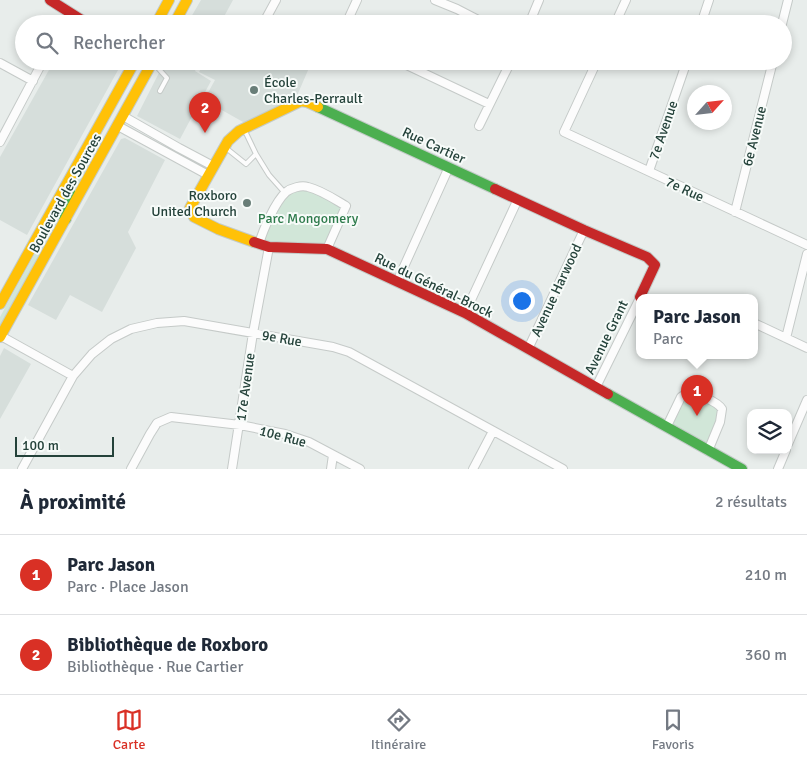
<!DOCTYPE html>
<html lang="fr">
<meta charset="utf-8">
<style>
:root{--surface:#fff;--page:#f2f2f3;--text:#1f2937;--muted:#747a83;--line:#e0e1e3;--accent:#d93025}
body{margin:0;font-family:Signika,sans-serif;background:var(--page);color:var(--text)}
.controls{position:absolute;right:15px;bottom:15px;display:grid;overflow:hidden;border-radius:10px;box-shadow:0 2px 8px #0003}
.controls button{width:45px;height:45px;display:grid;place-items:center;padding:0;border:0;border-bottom:1px solid var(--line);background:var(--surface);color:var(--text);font:25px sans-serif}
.compass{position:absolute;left:687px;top:85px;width:45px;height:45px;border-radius:50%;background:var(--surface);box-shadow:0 2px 8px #0003;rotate:63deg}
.scale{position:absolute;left:15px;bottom:12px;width:99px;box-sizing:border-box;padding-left:5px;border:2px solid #24423a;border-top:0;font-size:14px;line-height:18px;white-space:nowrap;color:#24423a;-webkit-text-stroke:4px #f7fbf9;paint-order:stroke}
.you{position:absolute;left:521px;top:300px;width:18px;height:18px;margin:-12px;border:4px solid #fff;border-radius:50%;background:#1a73e8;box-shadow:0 0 0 8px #1a73e833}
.badge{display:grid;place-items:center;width:32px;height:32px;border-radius:50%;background:var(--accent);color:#fff;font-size:16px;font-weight:700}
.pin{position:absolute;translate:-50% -41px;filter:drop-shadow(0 1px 2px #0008)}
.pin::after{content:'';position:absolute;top:26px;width:18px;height:15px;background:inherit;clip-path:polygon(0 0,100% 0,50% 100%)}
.popup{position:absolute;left:636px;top:294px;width:122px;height:65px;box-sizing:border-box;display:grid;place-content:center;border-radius:10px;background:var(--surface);filter:drop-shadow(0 1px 4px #0005);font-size:16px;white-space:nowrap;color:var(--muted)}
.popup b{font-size:19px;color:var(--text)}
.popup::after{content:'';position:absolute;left:50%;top:100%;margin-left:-10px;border:10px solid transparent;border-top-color:var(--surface)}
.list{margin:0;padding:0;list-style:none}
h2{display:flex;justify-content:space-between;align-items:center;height:65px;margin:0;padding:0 20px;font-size:21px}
h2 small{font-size:16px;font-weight:400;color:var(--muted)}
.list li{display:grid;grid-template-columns:32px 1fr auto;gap:15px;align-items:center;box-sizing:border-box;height:80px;padding:0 20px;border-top:1px solid var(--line)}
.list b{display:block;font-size:19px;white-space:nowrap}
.list p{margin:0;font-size:16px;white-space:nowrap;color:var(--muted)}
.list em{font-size:16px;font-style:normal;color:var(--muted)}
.icon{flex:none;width:28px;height:28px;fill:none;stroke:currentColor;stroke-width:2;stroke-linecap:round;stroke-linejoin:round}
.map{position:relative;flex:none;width:807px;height:469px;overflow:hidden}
.search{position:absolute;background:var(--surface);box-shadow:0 2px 8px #0003;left:15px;right:15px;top:15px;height:55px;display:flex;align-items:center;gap:12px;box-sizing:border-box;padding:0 18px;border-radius:28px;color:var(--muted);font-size:19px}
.sheet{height:225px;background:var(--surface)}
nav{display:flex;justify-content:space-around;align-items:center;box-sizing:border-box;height:70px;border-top:1px solid var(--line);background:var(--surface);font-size:14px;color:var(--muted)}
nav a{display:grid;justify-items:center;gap:2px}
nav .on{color:var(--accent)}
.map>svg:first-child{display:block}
.built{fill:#d6dedb}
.green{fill:#d1e6d8}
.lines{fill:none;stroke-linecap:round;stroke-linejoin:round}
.lane-casing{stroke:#c5cac8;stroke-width:6}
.street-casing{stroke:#c5cac8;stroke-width:10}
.fast-casing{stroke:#c3cbc8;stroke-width:12}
.slow-casing{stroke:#c3cbc8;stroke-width:12}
.jam-casing{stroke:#c3cbc8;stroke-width:12}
.lane{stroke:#fcfcfc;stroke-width:4}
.street{stroke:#fcfcfc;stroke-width:8}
.fast{stroke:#4caf50;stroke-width:10}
.slow{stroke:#ffc107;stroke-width:10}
.jam{stroke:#c62828;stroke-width:10}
.poi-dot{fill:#697e78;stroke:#f7fbf9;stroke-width:2}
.labels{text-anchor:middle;stroke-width:4;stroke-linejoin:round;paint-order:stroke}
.poi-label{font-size:14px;fill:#24423a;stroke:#f7fbf9;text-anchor:start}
.street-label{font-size:14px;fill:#24423a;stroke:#f7fbf9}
.park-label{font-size:14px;fill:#2d7a4b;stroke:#f7fbf9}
</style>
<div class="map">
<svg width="807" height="469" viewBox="0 0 807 469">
<rect width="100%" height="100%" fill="#e8edeb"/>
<path class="built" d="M201,0H233L220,24H187Z
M54,61H123L27,235L0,220V157Z
M165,61H200L195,71L211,81L180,139L137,116Z
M205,61H312L293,105L252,127L204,100L215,80L199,72Z
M125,138L165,160L128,232L136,248L102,312L70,295L56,320L28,305L121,139Z
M4,348L31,364L0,419V356Z"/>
<path class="green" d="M98,140L99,141L84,175L72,196L75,183Z
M303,186L344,204L327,249L259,244L279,202L288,193Z
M57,214L59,220L0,326V317Z
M687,393L722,409L708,451L667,426Z"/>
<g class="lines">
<g class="lane-casing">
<path id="lane" d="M152,63L157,67L167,78L160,91
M244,129L256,154L269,175L285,193
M226,148L246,164L256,154"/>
</g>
<g class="street-casing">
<path id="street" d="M435,0L457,9L486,24
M64,24L70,13
M263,24L276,0
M346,24L357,0
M529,24L539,0
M615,24L626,0
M701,24L709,0
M782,24L788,0
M398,61L489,104
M597,61L564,132L807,245
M0,63L33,81
M123,116L179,148L213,166
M118,126L208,175
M479,126L511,61
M0,142L43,61
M649,171L687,61
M735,212L773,61
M259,244C263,230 275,202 286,192C291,188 301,185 308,187C321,190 334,199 346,206L327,249
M397,282L449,167
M465,313L518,199
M754,323L807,348
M1,336L73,376
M786,338L807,254
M528,349L584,230
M596,387L640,298
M667,426L681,397L687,393C695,392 718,402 722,409L720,422L708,451
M788,444L807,400
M22,469L73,376L92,354L111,339L131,329L157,323L184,321L333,347L349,352L563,469
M131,469L150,434L157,423L171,417L240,425L285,434L309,442L360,469
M232,469L253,333L269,247
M331,469L333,455
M473,469L493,431
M778,469L786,450"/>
</g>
<g class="fast-casing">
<path id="fast" d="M318,107L495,189
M66,219L61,212L70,192V179
M608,394L742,469"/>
</g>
<g class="slow-casing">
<path id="slow" d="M156,24L169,0
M174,24L187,0
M254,242L218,229L194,217L190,208L228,141L239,131L301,101L307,102L318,107
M0,304L135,61
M0,337L153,61"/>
</g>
<g class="jam-casing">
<path id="jam" d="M50,0L88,24
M495,189L584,230L647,257L655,265L640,297
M254,242L269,247L327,249L465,313L608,394"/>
</g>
<use href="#lane" class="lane"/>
<use href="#street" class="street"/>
<use href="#fast" class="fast"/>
<use href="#slow" class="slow"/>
<use href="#jam" class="jam"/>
</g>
<g class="poi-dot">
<circle cx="254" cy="90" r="5"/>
<circle cx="247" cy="203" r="5"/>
</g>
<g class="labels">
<g class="poi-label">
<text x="264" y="87">École<tspan x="264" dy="16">Charles-Perrault</tspan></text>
<text x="237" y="200" text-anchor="end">Roxboro<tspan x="237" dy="16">United Church</tspan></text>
</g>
<g class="street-label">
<text transform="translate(663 130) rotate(-71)" y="5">7e Avenue</text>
<text transform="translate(754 136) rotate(-76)" y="5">6e Avenue</text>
<text transform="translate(434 145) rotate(25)" y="5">Rue Cartier</text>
<text transform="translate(685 189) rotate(25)" y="5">7e Rue</text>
<text transform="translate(65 193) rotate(-61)" y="5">Boulevard des Sources</text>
<text transform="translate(434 285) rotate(26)" y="5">Rue du Général-Brock</text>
<text transform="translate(556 290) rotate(-65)" y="5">Avenue Harwood</text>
<text transform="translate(606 337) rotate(-64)" y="5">Avenue Grant</text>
<text transform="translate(282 338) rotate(10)" y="5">9e Rue</text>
<text transform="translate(245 387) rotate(-82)" y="5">17e Avenue</text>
<text transform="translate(283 436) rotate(15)" y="5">10e Rue</text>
</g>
<g class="park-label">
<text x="308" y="223">Parc Mongomery</text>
</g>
</g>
</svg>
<div class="controls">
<button><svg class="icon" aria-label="layers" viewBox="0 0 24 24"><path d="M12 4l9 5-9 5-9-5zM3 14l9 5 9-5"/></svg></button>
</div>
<svg class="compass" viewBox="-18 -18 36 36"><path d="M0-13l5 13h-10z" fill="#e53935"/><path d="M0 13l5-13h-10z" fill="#747a83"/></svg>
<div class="scale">100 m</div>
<div class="you"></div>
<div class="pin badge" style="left:697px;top:416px">1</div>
<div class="popup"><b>Parc Jason</b>Parc</div>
<div class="pin badge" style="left:205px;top:133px">2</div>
<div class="search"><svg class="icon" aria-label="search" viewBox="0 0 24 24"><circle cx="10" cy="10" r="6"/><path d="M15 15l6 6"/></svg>Rechercher</div>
</div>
<section class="sheet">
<h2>À proximité<small>2 résultats</small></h2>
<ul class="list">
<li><span class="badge">1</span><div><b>Parc Jason</b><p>Parc · Place Jason</p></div><em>210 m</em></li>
<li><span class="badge">2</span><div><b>Bibliothèque de Roxboro</b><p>Bibliothèque · Rue Cartier</p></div><em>360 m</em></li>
</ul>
</section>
<nav>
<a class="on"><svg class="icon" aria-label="map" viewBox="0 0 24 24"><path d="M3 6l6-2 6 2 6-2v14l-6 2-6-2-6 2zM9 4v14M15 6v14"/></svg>Carte</a>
<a><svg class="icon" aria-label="directions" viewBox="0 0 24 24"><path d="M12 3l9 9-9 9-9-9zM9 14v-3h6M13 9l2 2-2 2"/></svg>Itinéraire</a>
<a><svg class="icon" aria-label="saved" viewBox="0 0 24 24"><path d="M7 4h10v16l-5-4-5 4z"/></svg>Favoris</a>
</nav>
